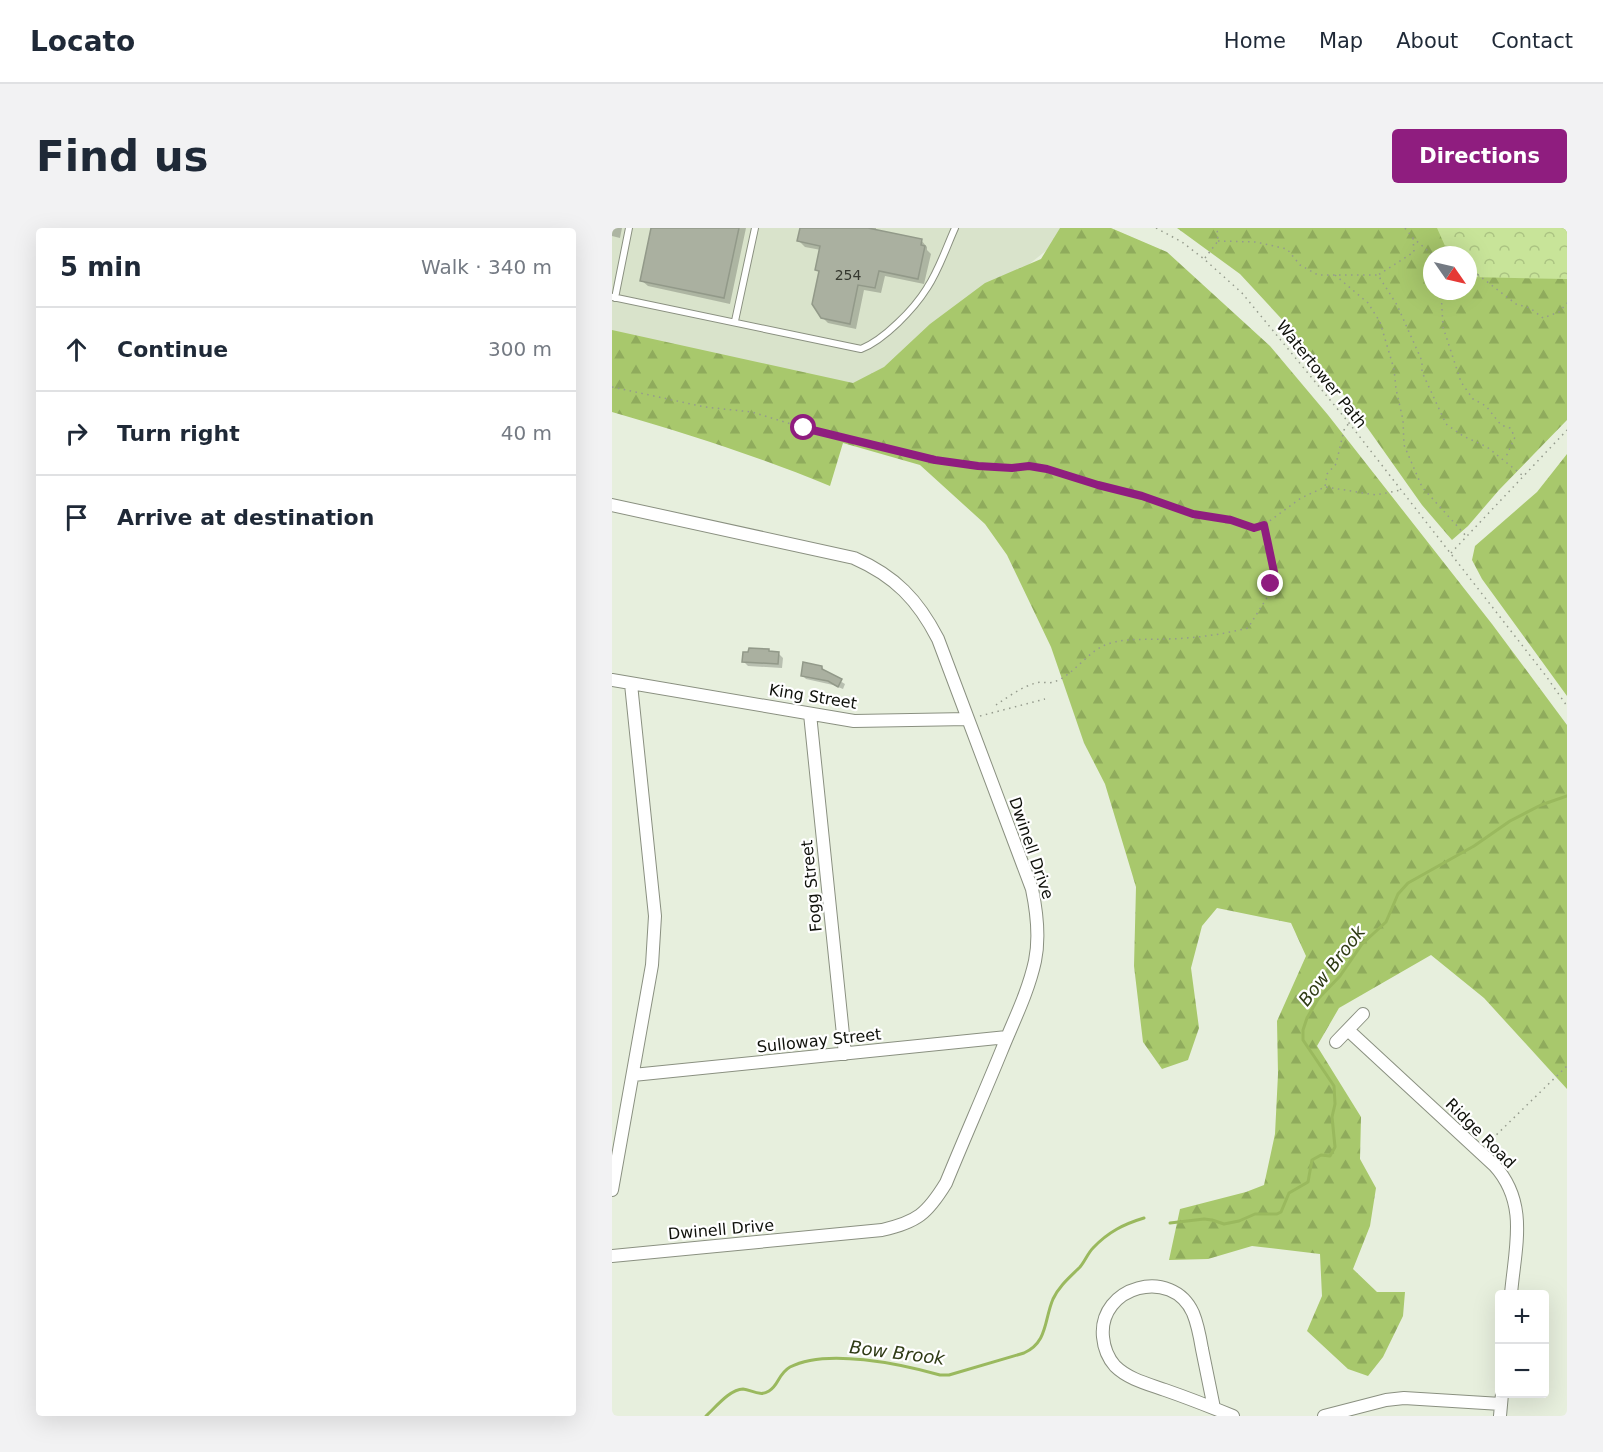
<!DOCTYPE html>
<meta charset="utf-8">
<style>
:root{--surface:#fff;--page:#f2f2f3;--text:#1f2937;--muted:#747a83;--line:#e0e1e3;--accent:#8f1d7f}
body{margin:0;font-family:"DejaVu Sans",sans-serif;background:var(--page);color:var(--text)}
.controls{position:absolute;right:18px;bottom:18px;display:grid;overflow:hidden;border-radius:6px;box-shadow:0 6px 24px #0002}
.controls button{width:54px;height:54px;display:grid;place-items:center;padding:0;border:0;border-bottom:2px solid var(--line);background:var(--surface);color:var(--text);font:30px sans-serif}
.compass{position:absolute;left:811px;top:18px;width:54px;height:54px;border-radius:50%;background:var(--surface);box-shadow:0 6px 24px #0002;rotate:124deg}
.stop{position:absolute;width:18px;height:18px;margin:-14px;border:4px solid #8f1d7f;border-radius:50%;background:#fff}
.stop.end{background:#8f1d7f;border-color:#fff;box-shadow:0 2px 6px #0008}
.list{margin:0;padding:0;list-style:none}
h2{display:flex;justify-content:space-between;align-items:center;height:78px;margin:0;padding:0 24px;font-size:26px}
h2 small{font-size:20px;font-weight:400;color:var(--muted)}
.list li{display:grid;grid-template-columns:39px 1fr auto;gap:18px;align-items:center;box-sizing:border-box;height:84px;padding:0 24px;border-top:2px solid var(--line)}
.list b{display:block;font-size:22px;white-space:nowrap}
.list em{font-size:20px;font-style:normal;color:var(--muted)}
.icon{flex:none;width:33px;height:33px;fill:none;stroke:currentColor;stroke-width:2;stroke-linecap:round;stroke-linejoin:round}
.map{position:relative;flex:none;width:955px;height:1188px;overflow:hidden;border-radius:6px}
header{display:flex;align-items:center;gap:36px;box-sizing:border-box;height:84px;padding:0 30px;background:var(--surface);border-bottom:2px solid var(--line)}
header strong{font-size:28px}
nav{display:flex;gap:33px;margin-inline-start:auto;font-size:21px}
.intro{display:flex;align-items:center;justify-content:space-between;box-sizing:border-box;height:144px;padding:0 36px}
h1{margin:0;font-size:42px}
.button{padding:15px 27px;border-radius:6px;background:var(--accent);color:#fff;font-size:21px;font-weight:700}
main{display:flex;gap:36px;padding:0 36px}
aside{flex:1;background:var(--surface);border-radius:6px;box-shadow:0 6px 24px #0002}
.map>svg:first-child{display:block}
.built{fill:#d9e3cb}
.forest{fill:url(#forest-firs);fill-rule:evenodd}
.park{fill:url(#park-crowns)}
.shadow{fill:#0003}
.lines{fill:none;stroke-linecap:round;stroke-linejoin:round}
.stream{stroke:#9ab95e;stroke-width:3}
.building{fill:#aab0a0;stroke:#929989;stroke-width:1.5}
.service-casing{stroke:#8a9080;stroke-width:8}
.minor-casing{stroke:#8a9080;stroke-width:14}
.path{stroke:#959b8d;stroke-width:1.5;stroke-dasharray:1.5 4.5;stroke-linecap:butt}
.service{stroke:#fff;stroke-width:6}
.minor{stroke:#fff;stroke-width:12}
.route{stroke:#8f1d7f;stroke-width:8}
.labels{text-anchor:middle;stroke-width:4.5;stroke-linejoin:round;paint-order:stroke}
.number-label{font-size:14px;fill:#363930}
.street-label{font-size:16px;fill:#0f110b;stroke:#fff}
.water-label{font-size:18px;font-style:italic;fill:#2f3b15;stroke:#fff}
</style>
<header>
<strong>Locato</strong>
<nav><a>Home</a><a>Map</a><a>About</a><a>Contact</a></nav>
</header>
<div class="intro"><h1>Find us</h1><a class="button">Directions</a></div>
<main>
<aside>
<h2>5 min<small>Walk · 340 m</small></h2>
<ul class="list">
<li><svg class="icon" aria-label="ahead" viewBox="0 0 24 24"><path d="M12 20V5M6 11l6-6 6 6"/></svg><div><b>Continue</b></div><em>300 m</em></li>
<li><svg class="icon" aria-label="right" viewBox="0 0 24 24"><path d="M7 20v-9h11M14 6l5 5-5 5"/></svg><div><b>Turn right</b></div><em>40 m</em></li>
<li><svg class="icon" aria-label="arrive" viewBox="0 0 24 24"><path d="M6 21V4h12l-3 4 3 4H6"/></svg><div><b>Arrive at destination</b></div></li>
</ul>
</aside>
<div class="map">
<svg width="955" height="1188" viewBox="0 0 955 1188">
<defs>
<pattern id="forest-firs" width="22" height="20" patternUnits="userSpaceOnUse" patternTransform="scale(1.5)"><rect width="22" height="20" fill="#a8c86c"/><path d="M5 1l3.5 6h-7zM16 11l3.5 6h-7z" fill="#8fab5c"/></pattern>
<pattern id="park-crowns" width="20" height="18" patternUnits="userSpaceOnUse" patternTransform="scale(1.5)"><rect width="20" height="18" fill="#c8e499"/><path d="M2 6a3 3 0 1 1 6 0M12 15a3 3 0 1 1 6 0" fill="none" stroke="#abc382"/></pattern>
</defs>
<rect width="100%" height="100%" fill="#e7efdd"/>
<path class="built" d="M0,0H463L318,114L354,236L0,153Z"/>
<path class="forest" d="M448,0H499L555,24L658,118L716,187L880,396L955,497V861L872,770L819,727L727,780L705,818L749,889L748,931L764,960L758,998L741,1041L765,1064H793L791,1088L771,1129L756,1148L736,1141L695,1103L710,1068L708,1026L640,1018L596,1031L557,1032L568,981L634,964L652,957L663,906L666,846L665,793L694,728L679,695L605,680L590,698L579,740L587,800L576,832L550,841L531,814L522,738L524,659L493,556L472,515L439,419L395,327L373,296L308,237L231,215L218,258C145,228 76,206 0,184V102L241,155L272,139L318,96L373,55L429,31Z
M565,0H955V192L887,262L856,298L840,312L810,277L735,171L678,100L628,46ZM820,27H856V63H820Z
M955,226V468L870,351L860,332L863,318L925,264Z"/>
<path class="park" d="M825,0H955V51L856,49V27H837Z"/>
<path class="shadow" d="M0,0H10L8,10L0,8Z
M40,0H134L118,76L36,58L29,52Z
M190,0H264V3L309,12L315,19V22L319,26L312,56L273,48L269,65L252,62L244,101L216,95L210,89L208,45L205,42L209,22L193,19L187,13Z
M156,422L159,425H166L171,430L170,440L136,438L132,434Z
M210,439L213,444L233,456L231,461L221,457L194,451L190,447Z"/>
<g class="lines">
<path class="stream" d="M558,995L592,991L600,992L612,996L627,993L643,986H665L669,984L677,965L696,954L700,932L709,927L718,928L723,919L720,889L723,876L722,858L691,812V802L695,790L706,771L728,748L750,716L774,694L786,666L796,655L862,618L898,593L929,577L955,568
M94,1188C103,1180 118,1161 131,1161C140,1162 148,1169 157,1163C167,1157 166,1146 178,1139C214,1120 289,1136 328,1147H337L412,1125C436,1114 432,1092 441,1071C447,1058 458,1049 468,1039C473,1033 476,1025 481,1020C496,1004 512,996 532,990"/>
</g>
<path class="building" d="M39,0H127L112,70L28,53Z
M188,0H256L310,11L309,17L313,18L306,51L267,43L263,60L246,57L238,96L209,90L200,76L207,43L203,42L208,18L185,13Z
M137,420L157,421V423L167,424L166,436L130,434L131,424H136Z
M191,434L210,438V441L230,451L226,459L216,453L189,448Z"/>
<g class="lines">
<g class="service-casing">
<path id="service" d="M0,69L249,121C272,112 302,81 315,60C327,42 334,20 343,0
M3,70L17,0
M123,93L143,0"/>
</g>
<g class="minor-casing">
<path id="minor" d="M0,277L242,330C283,348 306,372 326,411L420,661C425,685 428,709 423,733C416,765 401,794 389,824C371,868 352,911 334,955C315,986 305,994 270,1002L0,1028
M0,452L242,493L356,491
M198,486L233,826
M736,802L882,937C917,975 903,1019 899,1066
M724,814L751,786
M21,847L395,809
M0,962L40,737L43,688L19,456
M602,1180C598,1160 594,1141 590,1121C588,1109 586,1097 581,1085C560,1038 486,1058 491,1109C492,1120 496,1130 503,1138C516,1151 536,1156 553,1162C576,1170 599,1179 621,1188
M712,1188L774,1172L792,1170L889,1176
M888,1188L890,1166"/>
</g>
<path class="path" d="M544,0L570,14L592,31L630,65L737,195L934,448L955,478
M793,0L801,10L821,27
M801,10L802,24L766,47L785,77L810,133V144L834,196L851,208L875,219L910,247
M606,13L644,14L675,21L688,37L706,47H765
M593,30L606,13L605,0
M856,39L904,76L918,80L931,90L947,84L955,75
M723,47L756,75L768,94L782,141L784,161L791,192L792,217L810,259L855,309
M829,63L831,99L849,154L861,171L874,178L889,197L898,200L903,209L893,231
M0,159L93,179L140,184L192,200L323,232L366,239L400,240L417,238L435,241L486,257L530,268L581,286L619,292L642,300L652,297L689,270L713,259L715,246L724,236L732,202L737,195
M714,259L764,267L789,262
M839,325L955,202
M384,477C396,469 409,459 424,455C430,453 437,456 442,454C464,446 476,421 499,415C516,410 532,412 549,411C578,411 608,407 636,400L656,368L662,344L652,298
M368,488L433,471
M876,915L955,838"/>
<use href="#service" class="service"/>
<use href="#minor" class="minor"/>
</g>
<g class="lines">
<path class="route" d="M192,200L323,232L366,238L400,240L417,238L435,241L486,257L530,268L581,286L619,292L642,300L652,297L662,344L659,356"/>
</g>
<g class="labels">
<g class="number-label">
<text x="236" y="52">254</text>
</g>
<g class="street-label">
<text transform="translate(710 146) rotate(51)" y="6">Watertower Path</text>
<text transform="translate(201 468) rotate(9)" y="6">King Street</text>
<text transform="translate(420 620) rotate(71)" y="6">Dwinell Drive</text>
<text transform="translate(199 658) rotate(-96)" y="6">Fogg Street</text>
<text transform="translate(207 812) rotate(-6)" y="6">Sulloway Street</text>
<text transform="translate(869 905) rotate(45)" y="6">Ridge Road</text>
<text transform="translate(109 1001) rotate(-5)" y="6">Dwinell Drive</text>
</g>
<g class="water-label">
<text transform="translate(720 738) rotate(-52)" y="6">Bow Brook</text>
<text transform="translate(285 1125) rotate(7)" y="6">Bow Brook</text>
</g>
</g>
</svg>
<div class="controls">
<button>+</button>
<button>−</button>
</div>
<svg class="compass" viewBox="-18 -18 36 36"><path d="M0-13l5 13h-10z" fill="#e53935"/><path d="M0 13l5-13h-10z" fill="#747a83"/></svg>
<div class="stop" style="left:192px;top:200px"></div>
<div class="stop end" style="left:659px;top:356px"></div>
</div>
</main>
